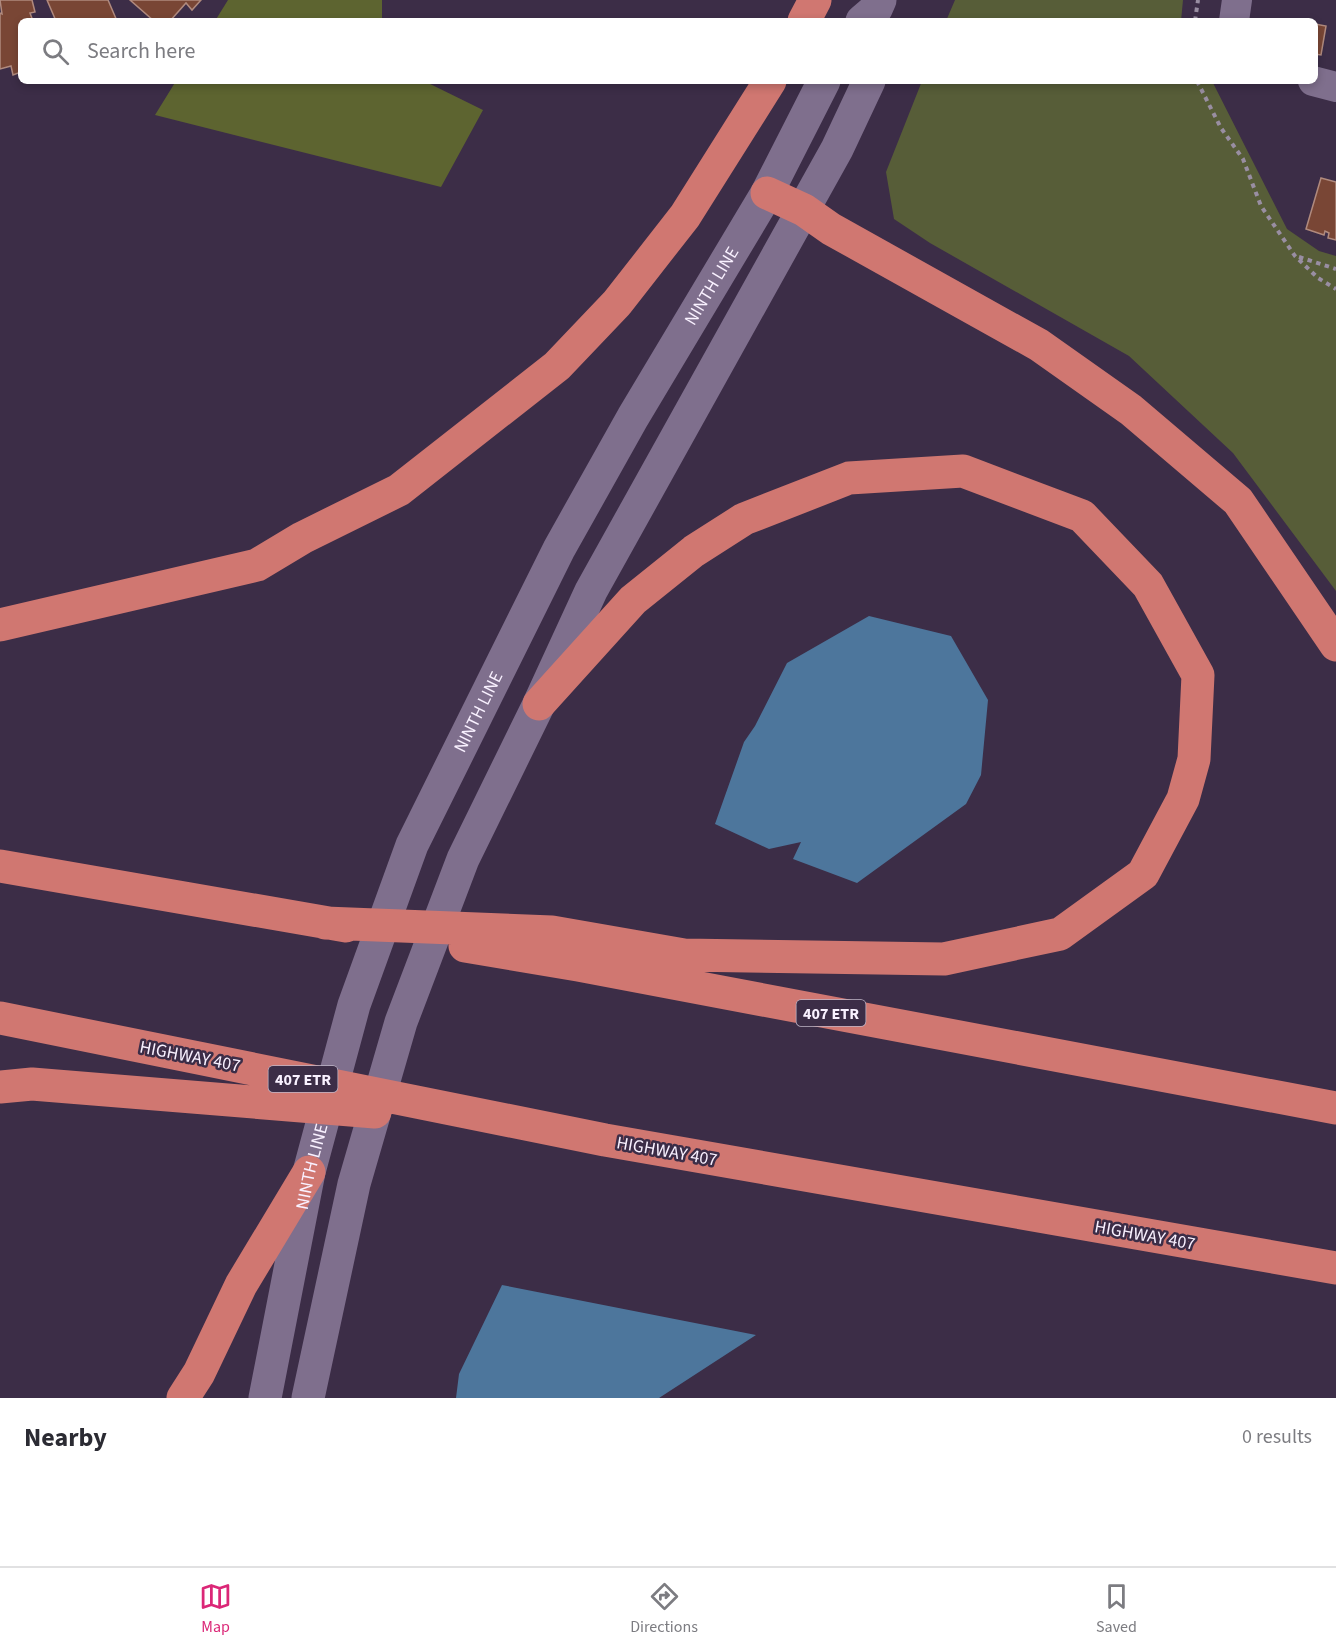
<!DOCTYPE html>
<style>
:root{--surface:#fff;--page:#f2f2f3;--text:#2b2b33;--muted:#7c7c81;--line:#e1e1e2;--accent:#db2777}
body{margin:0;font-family:"Source Sans 3",sans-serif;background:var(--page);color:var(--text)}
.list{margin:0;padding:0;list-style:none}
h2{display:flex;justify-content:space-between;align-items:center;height:78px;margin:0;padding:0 24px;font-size:26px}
h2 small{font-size:20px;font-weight:400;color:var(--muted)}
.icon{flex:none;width:33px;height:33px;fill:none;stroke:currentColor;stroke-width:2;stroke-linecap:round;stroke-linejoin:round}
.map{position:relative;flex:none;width:1336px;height:1398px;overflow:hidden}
.search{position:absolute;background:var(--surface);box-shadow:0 3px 9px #0003;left:18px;right:18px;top:18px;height:66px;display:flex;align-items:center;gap:15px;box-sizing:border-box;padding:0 21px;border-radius:9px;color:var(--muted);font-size:22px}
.sheet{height:168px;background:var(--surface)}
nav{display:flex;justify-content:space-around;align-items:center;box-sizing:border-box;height:84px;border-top:2px solid var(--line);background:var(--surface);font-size:16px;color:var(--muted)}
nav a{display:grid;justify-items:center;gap:3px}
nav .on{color:var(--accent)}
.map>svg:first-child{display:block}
.green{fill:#575d38}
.forest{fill:#5d6430}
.water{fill:#4d769c}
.building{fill:#794635;stroke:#b08a7e;stroke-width:1.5}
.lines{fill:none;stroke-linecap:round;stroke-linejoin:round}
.path{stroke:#998ea2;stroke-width:4;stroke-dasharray:4.5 4.5;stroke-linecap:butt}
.minor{stroke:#7f6f8d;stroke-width:30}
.secondary{stroke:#7f6f8d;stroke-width:33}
.motorway{stroke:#d07771;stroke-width:33}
.labels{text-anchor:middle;stroke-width:5;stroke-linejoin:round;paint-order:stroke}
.shield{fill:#3c2d47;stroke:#c0b6c8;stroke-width:1.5}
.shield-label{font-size:16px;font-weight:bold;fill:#f9f1ff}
.street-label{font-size:18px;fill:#f9f1ff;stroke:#3c2d47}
</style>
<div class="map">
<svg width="1336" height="1398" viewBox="0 0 1336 1398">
<rect width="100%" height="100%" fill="#3c2d47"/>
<path class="green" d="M955,0H1183L1181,21H946Z
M922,81H1212L1287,229L1319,251L1336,256V591L1233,453L1129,356L930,243L894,219L886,172Z"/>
<path class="forest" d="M228,0H382V21H215Z
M176,81H424L483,110L441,187L155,115Z"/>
<path class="water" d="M869,616L951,636L988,700L981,775L966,804L857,883L793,859L801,842L769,849L715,824L744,742L755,726L787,663Z
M502,1285L756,1335L659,1398H456L459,1374Z"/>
<path class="building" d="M0,0H32L35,12L30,13L33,21H21V72L13,75L11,66L0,69V13L2,14Z
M47,0H108L117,21H56Z
M130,0H201L192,10L186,3L170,21H154Z
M1315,24L1326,26L1321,55L1315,54Z
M1321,178L1336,182V240L1328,238L1329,233L1325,231L1324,235L1306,229Z"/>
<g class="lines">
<path class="path" d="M1195,21L1198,0
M1197,81L1221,128L1243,159L1261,206L1295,256L1318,278L1336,289
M1299,257L1336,269"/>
<path class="minor" d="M1234,21L1237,0
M1313,81L1336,87"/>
<g class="secondary">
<path d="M862,21L876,9L880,0"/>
<path id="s1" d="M265,1398L309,1172L354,1005L412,845L559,549L633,417L767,193L824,81"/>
<path d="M308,1398L354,1184L401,1022L463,859L539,704L591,591L837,149L869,81"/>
</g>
<path class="motorway" d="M804,21L815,0
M767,193L804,210L831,229L1039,345L1131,410L1238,501L1336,645
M0,625L257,565L302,538L399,490L557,366L617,303L685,216L770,81
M0,866L346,926
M325,923L552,932L684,955L944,959L1060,934L1143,874L1183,799L1194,759L1198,675L1148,585L1082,516L963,471L849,478L744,519L694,551L633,600L539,704
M465,946L578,965L1336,1108
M0,1018L605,1140L1336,1268
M0,1087L32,1084L375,1112
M183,1398L199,1373L241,1285L309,1172"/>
</g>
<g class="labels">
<g class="shield">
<rect x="796.5" y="1000" width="69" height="26" rx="4.5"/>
<rect x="268.5" y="1066" width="69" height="26" rx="4.5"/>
</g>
<g class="shield-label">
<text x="831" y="1019">407 ETR</text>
<text x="303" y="1085">407 ETR</text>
</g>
<g class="street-label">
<text dy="6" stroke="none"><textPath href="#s1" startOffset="1208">NINTH LINE</textPath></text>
<text dy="6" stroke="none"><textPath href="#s1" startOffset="722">NINTH LINE</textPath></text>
<text transform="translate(190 1056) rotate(11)" y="6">HIGHWAY 407</text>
<text transform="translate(667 1151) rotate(10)" y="6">HIGHWAY 407</text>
<text dy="6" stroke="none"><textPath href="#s1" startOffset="236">NINTH LINE</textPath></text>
<text transform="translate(1145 1235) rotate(10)" y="6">HIGHWAY 407</text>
</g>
</g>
</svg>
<div class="search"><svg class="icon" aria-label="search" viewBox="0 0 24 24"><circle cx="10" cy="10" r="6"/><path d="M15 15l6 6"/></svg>Search here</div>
</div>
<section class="sheet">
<h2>Nearby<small>0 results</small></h2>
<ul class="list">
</ul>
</section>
<nav>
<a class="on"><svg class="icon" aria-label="map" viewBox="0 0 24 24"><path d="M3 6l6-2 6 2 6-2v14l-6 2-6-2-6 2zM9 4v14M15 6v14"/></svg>Map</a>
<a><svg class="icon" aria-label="directions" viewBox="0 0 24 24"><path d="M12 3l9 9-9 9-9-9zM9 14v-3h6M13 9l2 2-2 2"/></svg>Directions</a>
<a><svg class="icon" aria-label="saved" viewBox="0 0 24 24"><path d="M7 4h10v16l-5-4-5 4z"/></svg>Saved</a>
</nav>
